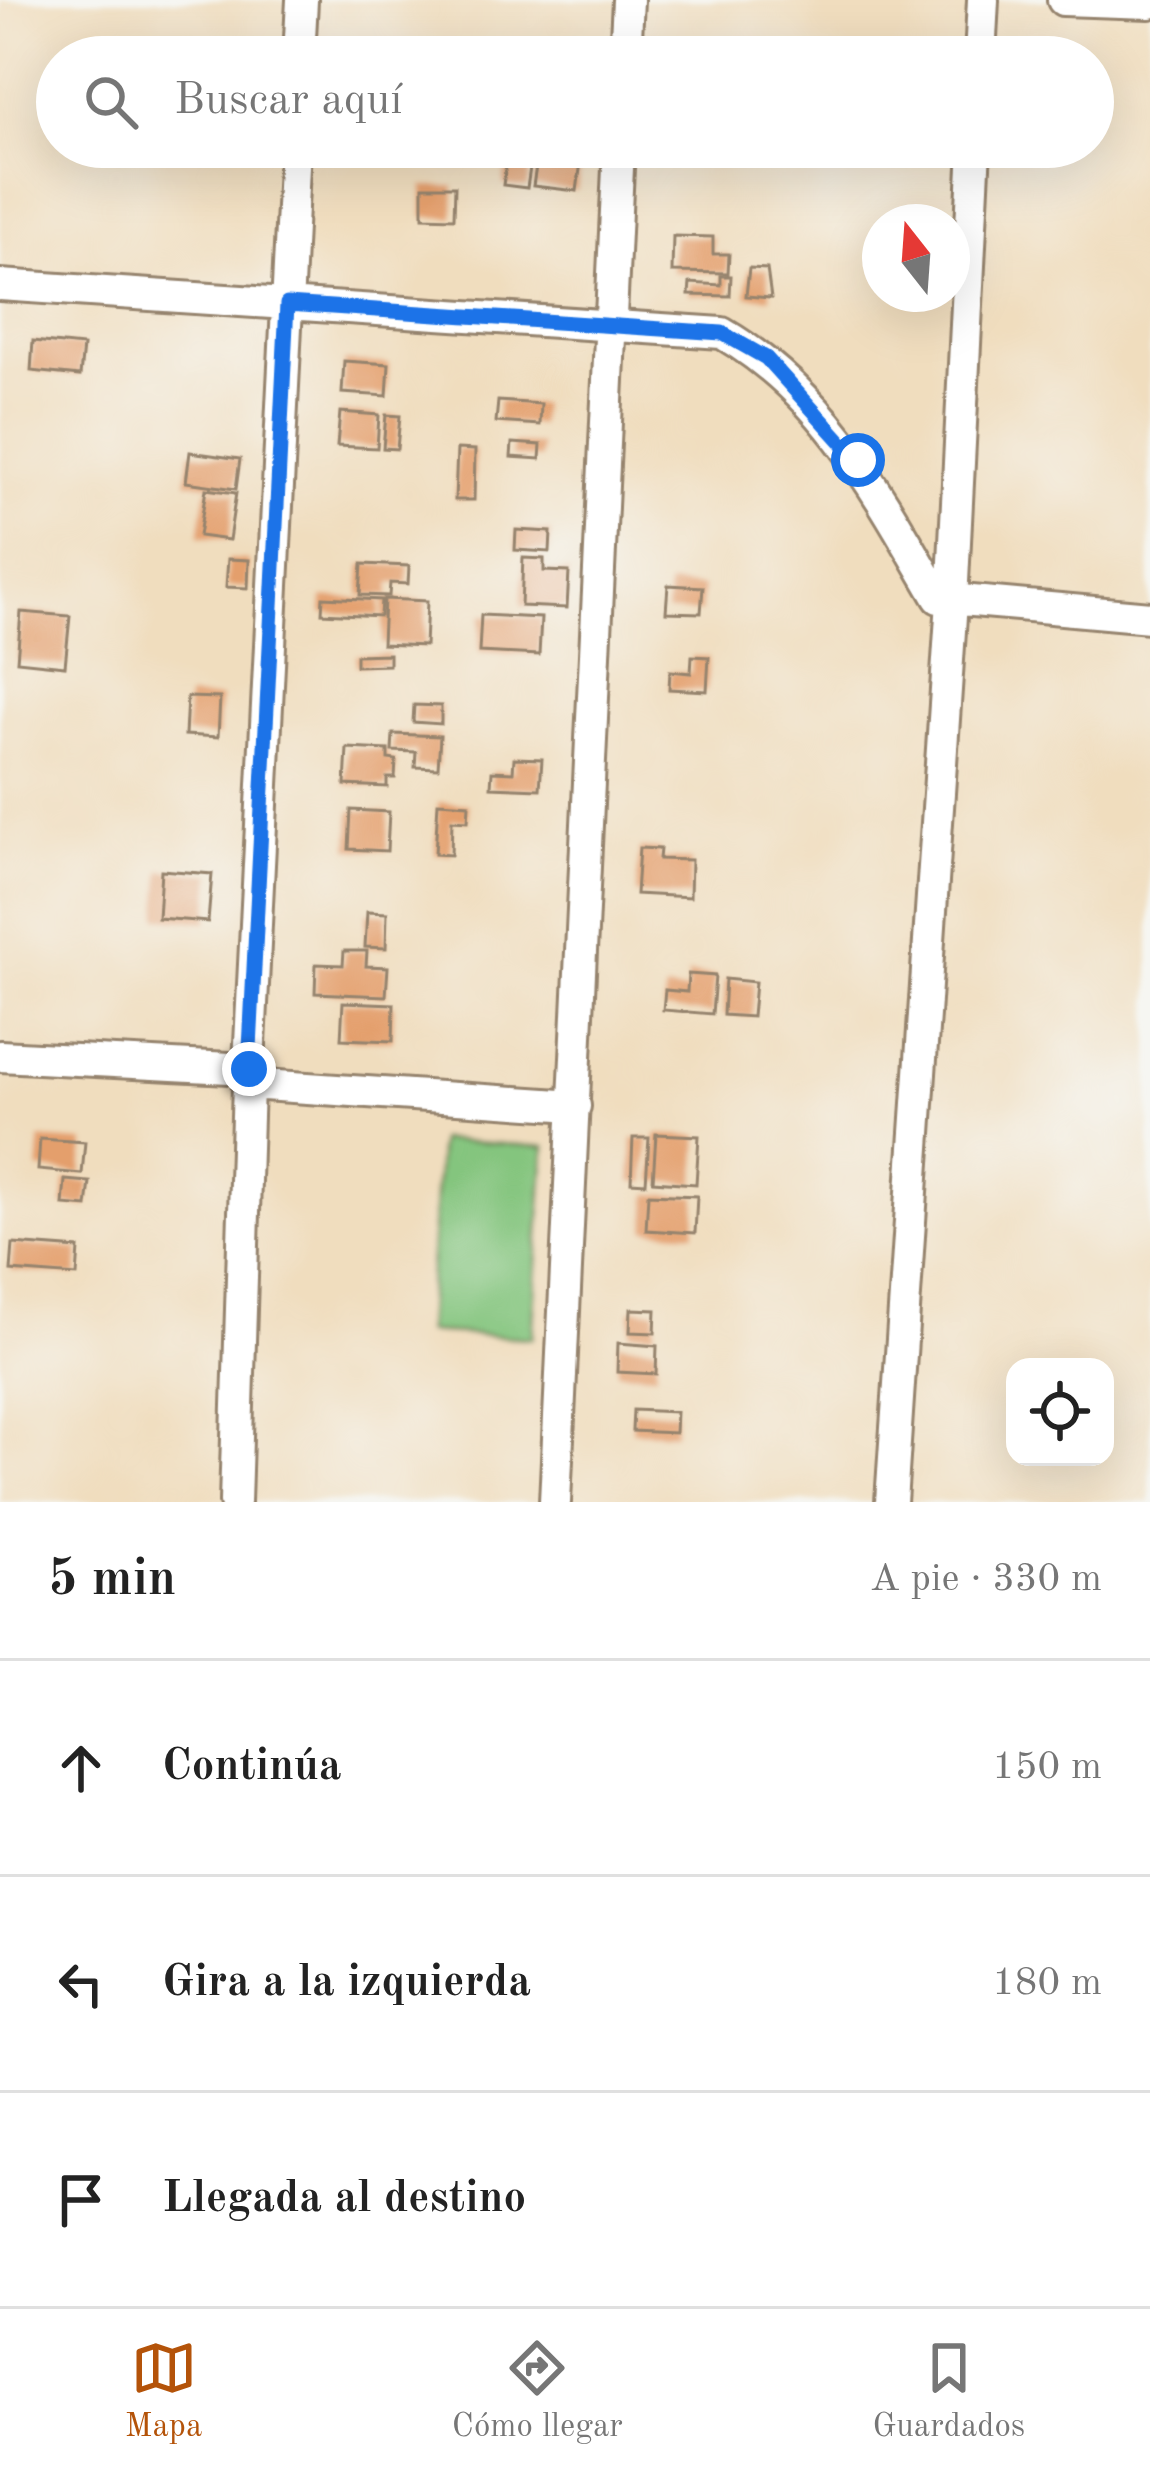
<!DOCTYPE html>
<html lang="es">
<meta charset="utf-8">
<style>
:root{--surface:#fff;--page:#f2f2f2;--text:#222;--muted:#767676;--line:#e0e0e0;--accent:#b45309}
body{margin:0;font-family:"Old Standard TT",serif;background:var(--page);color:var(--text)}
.controls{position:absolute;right:36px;bottom:36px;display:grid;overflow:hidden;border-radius:24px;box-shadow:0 12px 48px #0002}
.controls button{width:108px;height:108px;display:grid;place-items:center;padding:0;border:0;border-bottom:3px solid var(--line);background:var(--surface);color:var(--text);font:60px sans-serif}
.compass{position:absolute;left:862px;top:204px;width:108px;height:108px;border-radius:50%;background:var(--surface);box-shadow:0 12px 48px #0002;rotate:343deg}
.stop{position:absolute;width:36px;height:36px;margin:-27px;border:9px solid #1a73e8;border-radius:50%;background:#fff}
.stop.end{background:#1a73e8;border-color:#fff;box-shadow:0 3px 12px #0008}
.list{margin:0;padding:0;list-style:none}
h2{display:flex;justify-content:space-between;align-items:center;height:156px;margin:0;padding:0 48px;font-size:51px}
h2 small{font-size:39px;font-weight:400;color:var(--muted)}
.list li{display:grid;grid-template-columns:78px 1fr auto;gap:36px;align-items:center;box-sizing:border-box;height:216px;padding:0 48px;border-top:3px solid var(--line)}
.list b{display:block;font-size:45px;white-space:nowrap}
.list em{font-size:39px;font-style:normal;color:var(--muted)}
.icon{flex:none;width:66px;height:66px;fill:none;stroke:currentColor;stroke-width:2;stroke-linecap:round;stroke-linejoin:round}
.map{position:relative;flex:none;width:1150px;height:1502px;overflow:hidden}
.search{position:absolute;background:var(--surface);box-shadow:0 12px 48px #0002;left:36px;right:36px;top:36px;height:132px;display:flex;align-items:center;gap:30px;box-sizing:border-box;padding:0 42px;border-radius:66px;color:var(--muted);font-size:45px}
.sheet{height:804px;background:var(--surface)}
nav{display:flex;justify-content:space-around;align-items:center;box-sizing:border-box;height:168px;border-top:3px solid var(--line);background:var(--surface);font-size:33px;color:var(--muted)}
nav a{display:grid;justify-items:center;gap:6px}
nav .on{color:var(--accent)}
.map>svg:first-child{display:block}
.green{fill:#84c57e;stroke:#60784e;stroke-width:3}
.building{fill:#e49f6c}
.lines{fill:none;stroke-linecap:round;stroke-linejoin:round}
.minor-casing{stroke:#96846e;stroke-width:36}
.minor{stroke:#fff;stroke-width:30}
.route{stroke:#1a73e8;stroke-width:15}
</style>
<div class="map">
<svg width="1150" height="1502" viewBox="0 0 1150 1502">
<rect width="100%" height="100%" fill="#f6f6f2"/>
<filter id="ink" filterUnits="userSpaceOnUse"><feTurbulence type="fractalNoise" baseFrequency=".00833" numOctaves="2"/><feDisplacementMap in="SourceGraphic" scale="24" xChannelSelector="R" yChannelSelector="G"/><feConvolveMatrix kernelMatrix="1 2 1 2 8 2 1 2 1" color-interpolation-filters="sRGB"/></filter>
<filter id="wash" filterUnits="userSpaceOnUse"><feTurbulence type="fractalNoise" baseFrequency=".004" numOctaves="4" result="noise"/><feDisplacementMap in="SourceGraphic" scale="48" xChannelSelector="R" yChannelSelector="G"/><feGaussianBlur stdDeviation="2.7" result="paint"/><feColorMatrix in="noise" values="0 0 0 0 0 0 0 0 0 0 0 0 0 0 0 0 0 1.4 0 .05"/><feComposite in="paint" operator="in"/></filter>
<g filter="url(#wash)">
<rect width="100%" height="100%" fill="#f0ddbe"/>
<path class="green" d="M439,1140L545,1147L532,1338L426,1332Z"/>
<g id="blocks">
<path class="building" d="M495,147H533L527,188L503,185L506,164L519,166L521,153Z
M539,147H583L577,191L533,186Z
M423,186H455L454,218L423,217Z
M673,236L713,237V254H729L728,273L672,272Z
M749,268L767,269L771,298L746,296Z
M721,276H731L730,296L689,295L690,283L721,285Z
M33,341L83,346L80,376L31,371Z
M344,361L389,364L387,396L342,393Z
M498,401L541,404L540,425L496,422Z
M340,412L379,415L377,448L337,446Z
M386,415L400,416L397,449L383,448Z
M512,443L541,445L540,459L511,457Z
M457,449L475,450L474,500H455Z
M190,452L240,459L236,489L186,482Z
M206,489L236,493L229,540L199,536Z
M516,530L551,532L550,552L515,550Z
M523,558L544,559V571L569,572L567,608L521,606Z
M228,559L249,560L248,588L226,587Z
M362,564L409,566L408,584L390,583L389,596L360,595Z
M668,585L703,587L701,613L666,612Z
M323,597L381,600L380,616L322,613Z
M384,599L427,601L425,646L382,644Z
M21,612L70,616L65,666L17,661Z
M481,615L541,618L539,655L479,652Z
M389,654V665L356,666V655Z
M692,656L709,657L707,691L669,689L670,671L691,673Z
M187,697L220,698L218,737L185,735Z
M414,705L441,706V724L413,722Z
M393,734L440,736L438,768L415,767L416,752L392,751Z
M347,748L388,750V759L396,760L395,778H387V787L345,785Z
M514,758L542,759L540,789L491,787L492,771L513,772Z
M438,802L469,804L468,821L452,820L451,855L435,854Z
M351,810L389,812L387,851L349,849Z
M639,848L660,849L659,859L691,860L690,897L636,894Z
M161,870L212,874L208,922L158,918Z
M367,912L387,913L386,948L365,947Z
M344,951H367L366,966L388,967L386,996L315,993L316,964L343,965Z
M688,974L715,976L712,1014L663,1010L665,990L687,992Z
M725,979L755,982L752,1017L723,1015Z
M343,1002L394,1004L393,1041L341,1039Z
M656,1134L699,1136L696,1184L653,1181Z
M633,1138H649L646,1183L631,1182Z
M40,1139L85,1142L82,1174L38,1170Z
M65,1180L90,1182L87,1207L63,1205Z
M648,1194L697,1196L695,1233L646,1230Z
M13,1244L79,1249L77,1276L11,1271Z
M631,1309L656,1310L655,1333L630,1332Z
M618,1343L657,1346L656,1374L617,1372Z
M633,1410L676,1412L675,1433L632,1431Z"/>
</g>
</g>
<g filter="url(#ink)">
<use href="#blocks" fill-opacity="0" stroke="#96846e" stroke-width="3"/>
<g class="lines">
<g class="minor-casing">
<path id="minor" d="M1063,0L1150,3
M299,57L302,0
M625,57L628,0
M980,57L983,0
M0,285L722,333C827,394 880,497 939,598L1150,617
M0,1056L249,1069
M248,1084L575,1106
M235,1502L248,1084L295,147
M555,1502L619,147
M891,1502L952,601L975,147"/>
</g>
<use href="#minor" class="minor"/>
</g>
</g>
<g class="lines" filter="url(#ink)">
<path class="route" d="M249,1069L287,304L722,333L766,358L858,460"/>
</g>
</svg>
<div class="controls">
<button><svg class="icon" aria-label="locate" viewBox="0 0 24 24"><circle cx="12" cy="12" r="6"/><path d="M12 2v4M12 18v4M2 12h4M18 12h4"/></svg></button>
</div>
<svg class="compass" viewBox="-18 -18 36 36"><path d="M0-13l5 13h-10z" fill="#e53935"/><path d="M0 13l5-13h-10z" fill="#767676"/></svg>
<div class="stop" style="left:858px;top:460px"></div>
<div class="stop end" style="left:249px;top:1069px"></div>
<div class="search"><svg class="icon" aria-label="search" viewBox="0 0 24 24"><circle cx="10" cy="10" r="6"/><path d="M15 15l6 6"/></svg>Buscar aquí</div>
</div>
<section class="sheet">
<h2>5 min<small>A pie · 330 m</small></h2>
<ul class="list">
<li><svg class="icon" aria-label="ahead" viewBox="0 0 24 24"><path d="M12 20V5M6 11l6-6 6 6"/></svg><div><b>Continúa</b></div><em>150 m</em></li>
<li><svg class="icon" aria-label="left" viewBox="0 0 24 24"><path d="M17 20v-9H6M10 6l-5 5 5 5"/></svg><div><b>Gira a la izquierda</b></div><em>180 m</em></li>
<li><svg class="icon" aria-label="arrive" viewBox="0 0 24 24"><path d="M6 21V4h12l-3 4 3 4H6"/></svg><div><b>Llegada al destino</b></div></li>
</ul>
</section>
<nav>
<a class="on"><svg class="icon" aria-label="map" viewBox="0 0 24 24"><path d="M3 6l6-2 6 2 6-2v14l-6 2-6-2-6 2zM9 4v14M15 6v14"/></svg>Mapa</a>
<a><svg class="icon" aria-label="directions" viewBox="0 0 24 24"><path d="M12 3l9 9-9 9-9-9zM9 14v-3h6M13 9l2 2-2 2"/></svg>Cómo llegar</a>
<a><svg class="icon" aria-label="saved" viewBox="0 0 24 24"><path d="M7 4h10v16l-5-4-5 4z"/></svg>Guardados</a>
</nav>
